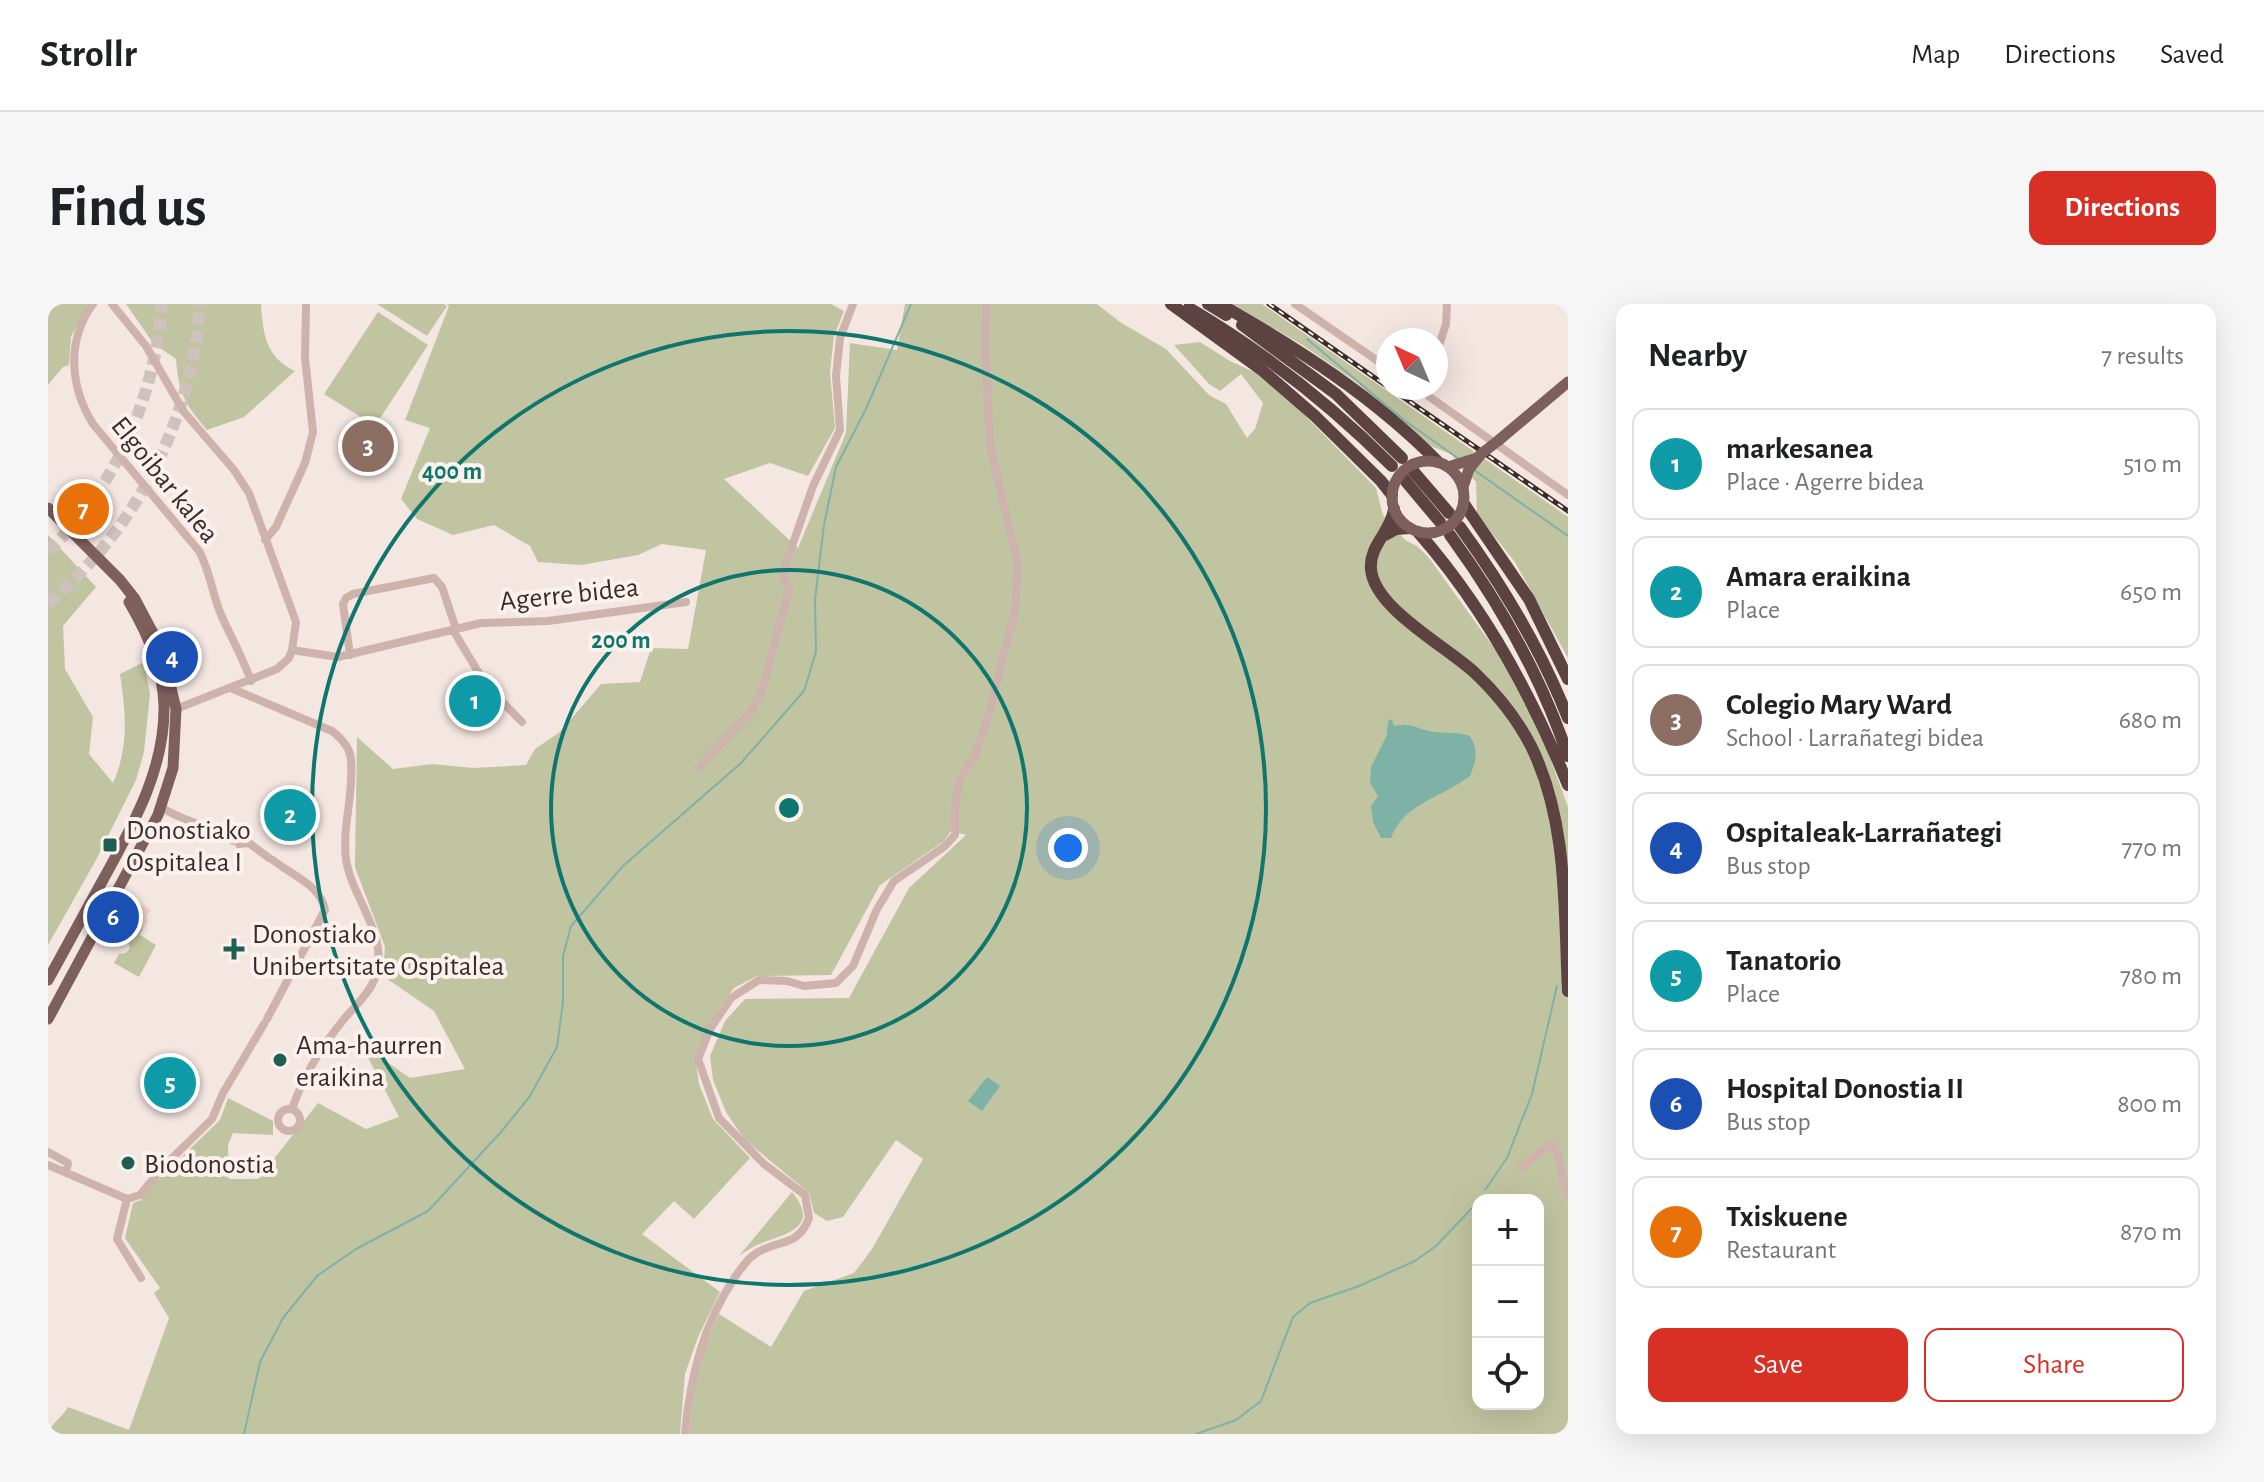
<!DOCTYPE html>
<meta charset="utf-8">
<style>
:root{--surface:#fff;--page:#f6f6f6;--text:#202124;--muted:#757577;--line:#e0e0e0;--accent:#d93025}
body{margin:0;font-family:"Alegreya Sans",sans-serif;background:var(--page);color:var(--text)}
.controls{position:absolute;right:24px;bottom:24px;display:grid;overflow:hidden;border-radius:16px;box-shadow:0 8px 32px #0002}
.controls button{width:72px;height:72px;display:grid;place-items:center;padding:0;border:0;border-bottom:2px solid var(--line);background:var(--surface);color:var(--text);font:40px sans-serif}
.compass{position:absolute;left:1328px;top:24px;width:72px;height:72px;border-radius:50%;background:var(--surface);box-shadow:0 8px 32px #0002;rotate:316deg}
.you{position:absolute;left:1020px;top:544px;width:28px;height:28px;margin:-20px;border:6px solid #fff;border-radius:50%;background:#1a73e8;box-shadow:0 0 0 12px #1a73e833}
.badge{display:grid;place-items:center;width:52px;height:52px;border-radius:50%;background:var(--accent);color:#fff;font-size:26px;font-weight:700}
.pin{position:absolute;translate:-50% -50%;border:4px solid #fff;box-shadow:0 2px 8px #0006}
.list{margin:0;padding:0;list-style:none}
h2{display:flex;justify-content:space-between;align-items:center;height:104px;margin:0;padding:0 32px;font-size:34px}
h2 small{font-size:26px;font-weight:400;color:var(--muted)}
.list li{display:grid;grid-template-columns:52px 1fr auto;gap:24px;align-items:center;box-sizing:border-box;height:112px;margin:0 16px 16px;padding:0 16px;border:2px solid var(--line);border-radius:16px}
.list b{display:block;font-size:30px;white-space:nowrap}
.list p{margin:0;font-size:26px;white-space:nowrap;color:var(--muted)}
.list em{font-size:26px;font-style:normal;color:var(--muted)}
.actions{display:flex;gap:16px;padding:24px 32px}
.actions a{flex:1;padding:18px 0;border:2px solid var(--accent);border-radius:16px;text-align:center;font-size:28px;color:var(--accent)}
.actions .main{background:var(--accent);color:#fff}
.icon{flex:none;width:44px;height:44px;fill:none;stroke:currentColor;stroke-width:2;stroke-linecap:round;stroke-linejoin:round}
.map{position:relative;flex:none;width:1520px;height:1130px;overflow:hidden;border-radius:16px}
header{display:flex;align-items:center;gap:48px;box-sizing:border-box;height:112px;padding:0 40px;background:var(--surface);border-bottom:2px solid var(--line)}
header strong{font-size:38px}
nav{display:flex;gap:44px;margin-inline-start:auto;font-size:28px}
.intro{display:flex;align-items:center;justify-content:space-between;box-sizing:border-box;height:192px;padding:0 48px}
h1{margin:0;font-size:56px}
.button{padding:20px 36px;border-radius:16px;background:var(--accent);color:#fff;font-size:28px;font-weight:700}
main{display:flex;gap:48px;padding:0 48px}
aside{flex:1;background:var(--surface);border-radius:16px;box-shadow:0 8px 32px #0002}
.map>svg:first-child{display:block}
.green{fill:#c1c4a0;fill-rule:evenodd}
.plaza{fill:#ecd3c8}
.water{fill:#7fb2a7}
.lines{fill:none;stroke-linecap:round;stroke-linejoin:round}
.stream{stroke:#7fb2a7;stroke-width:2}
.minor-tunnel{stroke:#cfc1bd;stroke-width:8;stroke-dasharray:8 4;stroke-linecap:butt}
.highway-tunnel{stroke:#cfc1bd;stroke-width:12;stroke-dasharray:12 6;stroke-linecap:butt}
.minor{stroke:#cdb3ac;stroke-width:8}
.major{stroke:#7d5f5c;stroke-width:11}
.highway{stroke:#5c4342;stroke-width:12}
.rail-casing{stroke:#3b2c2b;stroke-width:5}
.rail{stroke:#fbf2ee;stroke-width:2;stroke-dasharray:6;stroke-linecap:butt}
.major-bridge{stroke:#7d5f5c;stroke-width:11}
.ring{fill:none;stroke:#0f766e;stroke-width:4}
.poi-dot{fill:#1f5e52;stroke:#fbf2ee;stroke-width:3}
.labels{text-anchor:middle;stroke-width:8;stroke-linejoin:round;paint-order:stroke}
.street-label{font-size:28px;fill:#3b2c2b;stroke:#fbf2ee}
.poi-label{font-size:28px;fill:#3b2c2b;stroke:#fbf2ee;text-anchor:start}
.centre{fill:#0f766e;stroke:#fbf2ee;stroke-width:4}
.ring-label{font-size:24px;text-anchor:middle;font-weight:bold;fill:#0f766e;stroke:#fbf2ee;stroke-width:8;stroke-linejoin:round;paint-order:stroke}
</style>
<header>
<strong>Strollr</strong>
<nav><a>Map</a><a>Directions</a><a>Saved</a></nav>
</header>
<div class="intro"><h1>Find us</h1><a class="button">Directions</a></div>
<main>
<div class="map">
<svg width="1520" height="1130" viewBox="0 0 1520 1130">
<rect width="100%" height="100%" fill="#f4e6e1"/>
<path class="green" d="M0,0H40L23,33L21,61L15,63L0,81Z
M78,0H213C215,29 217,53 247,67L196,113L159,126C136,98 131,91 128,55L105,39Z
M329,0H396L399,2L379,32Z
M399,0H783L796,7L786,32L782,68L787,124L760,172L722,159L676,175L750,244L798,129L802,39L849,46L857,0H1049L1072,18L1118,45L1161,91L1178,100L1199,134L1207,125L1215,99L1193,70L1172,87L1161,80L1126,41L1152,38L1182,57L1208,69L1234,88L1328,184L1335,211L1357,236L1369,242L1381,254L1454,355L1489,418L1520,503V1130H641L647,1065L671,1010L723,1043L756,987L806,969L824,945L875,855L848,836L795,913L779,917L766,909L761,889L696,835L678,808L665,776L662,752L677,717L697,695L801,694L861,584L918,531L903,527L895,538L832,581L783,671L709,672L686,684L669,707L647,752L651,780L665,815L702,854L646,915L626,897L594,930L672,988L650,1033L637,1070L632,1130H0C2,1120 15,1113 20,1103L81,1126L121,1014L106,989L112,984L77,934L85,899L93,896L100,885L172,816L180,794L225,817V831L185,829L180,841L181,875H210L270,799L318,825L351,813L313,740L362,774L417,765L386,707L335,672L337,643L307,563L309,433L345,465L384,460L425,464L478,461L487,445L512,428L553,380L592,378L603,344L640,345L658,246L614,240L590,251L533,261L490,258L482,242L446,221L405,231L369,215L353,195L382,124L357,116L401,2ZM1430,896H1490V1100H1430Z
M1185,0H1214L1520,213V354L1467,258L1429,211L1428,178L1403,150L1380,141L1307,77L1256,42Z
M330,8L380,41L327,122L276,90Z
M0,231L48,283L15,322L17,365L45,413L41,450L65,479C81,443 78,409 72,370L96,358L102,390L96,448L88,476L48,556L0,641Z
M87,620L95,625L92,631L108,641L91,673L66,659L71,650L78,649L82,644L79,635Z
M744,888C772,922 741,929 714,939C706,942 698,947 691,952Z"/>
<path class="plaza" d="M74,600L81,603L91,600L103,606L98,613L100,616L95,625L69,608Z"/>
<path class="water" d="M1344,415L1346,422C1366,418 1370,426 1387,428C1399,429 1410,428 1422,432C1431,446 1428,456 1422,472C1395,493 1356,499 1343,534H1333L1325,518L1323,502L1330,492L1322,479L1323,463L1339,431L1340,417Z
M939,773L952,782L934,807L920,797Z"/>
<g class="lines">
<path class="stream" d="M1259,35L1356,116L1411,155
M1426,166L1520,232
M1437,886L1459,854L1484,790L1509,682
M196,1130L212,1058L235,1014L269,972L308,945L380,907L453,828L482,792L509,743L515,698V652L523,622L575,562L693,459L756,387L768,348L767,295L776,221L788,163L818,105L863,0
M1148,1130L1188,1116L1213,1097L1245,1013L1262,999L1311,982L1367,957L1388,942L1427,901"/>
<path class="minor-tunnel" d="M170,529L191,540"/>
<path class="highway-tunnel" d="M0,247C68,183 107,93 114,0
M0,299C89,225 144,115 152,0"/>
<path class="minor" d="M45,0C18,37 22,83 45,120L151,247C163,269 164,291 174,313C184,335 195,354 203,377
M64,0L98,42L136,108L186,166L201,189L248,318L244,346L241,354L229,365L128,405
M1247,0L1340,64
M1388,51L1398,20L1399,0
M1369,84L1520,191
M217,236L228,223L257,159L265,128L257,54L258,0
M405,326L438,381L474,418
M244,346L290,353L433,319L500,317L638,298
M302,351L295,300L298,294L305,290L386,274L394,283L408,325
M185,385L284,427C293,434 303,444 303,457C306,490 294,522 298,555C303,593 341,631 328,671C323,688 307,702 296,715C274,742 255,773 244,805
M650,465L703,407L714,387L741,285L734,271L765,182L792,126L788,72L792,34L805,0
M113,503C130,515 152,519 170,529
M191,540L201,539L221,554
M219,715L277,606C273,581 243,571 225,556
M230 816a11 11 0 1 1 22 0a11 11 0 1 1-22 0Z
M0,848L20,859L18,868
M0,861L79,895L92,891L116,862L164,815L175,789L216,720
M1473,863L1503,840C1515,853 1512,875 1520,891
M79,895L69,935L93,974
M637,1130C642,1073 655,1021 687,973C693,965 699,955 707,950C729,935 750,944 761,914L757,891L716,860L671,814L650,755L662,725L683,694L711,676L739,677L756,682L788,679L805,662L829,605L846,577L896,543L907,531V505L911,476L927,451L939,417L967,307L970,261L942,142L937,36L939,0"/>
<path class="major" d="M1451,136L1520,78
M1400,163L1426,155
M1415,183L1421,165L1433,150
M0,204L72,276L87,295L114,346L128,405L125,464L110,511L0,715
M0,676C19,642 37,608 56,574C85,521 117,465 116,402C115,365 100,330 81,298"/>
<path class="highway" d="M1123,0L1215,67L1267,112L1333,177L1344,191
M1160,0L1178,11
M1172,0C1251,45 1326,93 1390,158
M1141,4C1216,48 1282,100 1344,162
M1194,21L1288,90L1354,154
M1365,167L1401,209
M1355,174L1392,218
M1416,200L1481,295L1520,375
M1346,205C1343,228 1321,241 1323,265C1326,305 1400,343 1428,370C1450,391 1469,415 1483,442C1520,517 1516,605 1520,687
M1412,223C1455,282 1493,346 1520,414
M1370,228C1436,303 1483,389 1520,481
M1337,231L1348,225L1361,224
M1402,231C1451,298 1493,372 1520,452"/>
<g class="rail-casing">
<path id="rail" d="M1221,0L1340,83
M1342,84L1520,207"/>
</g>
<use href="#rail" class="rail"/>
<path class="major-bridge" d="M1433,150L1451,136
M1344 193a36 36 0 1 1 72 0a36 36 0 1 1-72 0Z"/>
</g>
<g class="ring">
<circle cx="741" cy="504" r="238"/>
<circle cx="741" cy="504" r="477"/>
</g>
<g class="poi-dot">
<rect x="54" y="533" width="16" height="16" rx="4"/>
<path d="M182 633h8v8h8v8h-8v8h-8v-8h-8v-8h8z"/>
<circle cx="232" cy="756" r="8"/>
<circle cx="80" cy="859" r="8"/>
</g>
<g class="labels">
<g class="street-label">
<text transform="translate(118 175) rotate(51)" y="10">Elgoibar kalea</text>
<text transform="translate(521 289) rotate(-6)" y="10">Agerre bidea</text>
</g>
<g class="poi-label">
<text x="78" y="535">Donostiako<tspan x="78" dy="32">Ospitalea I</tspan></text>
<text x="204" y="639">Donostiako<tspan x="204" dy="32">Unibertsitate Ospitalea</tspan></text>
<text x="248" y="750">Ama-haurren<tspan x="248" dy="32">eraikina</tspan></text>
<text x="96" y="869">Biodonostia</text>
</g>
</g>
<circle cx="741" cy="504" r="12" class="centre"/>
<g class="ring-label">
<text x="404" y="175">400 m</text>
<text x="573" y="344">200 m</text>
</g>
</svg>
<div class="controls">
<button>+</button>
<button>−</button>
<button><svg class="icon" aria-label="locate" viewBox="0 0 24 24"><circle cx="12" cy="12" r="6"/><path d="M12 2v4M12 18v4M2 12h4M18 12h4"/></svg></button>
</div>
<svg class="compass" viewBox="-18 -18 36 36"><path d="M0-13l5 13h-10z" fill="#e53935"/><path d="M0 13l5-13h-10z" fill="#757577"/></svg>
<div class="you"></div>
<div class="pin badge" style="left:427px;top:397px;background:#0f9aa8">1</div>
<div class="pin badge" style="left:242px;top:511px;background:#0f9aa8">2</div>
<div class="pin badge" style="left:320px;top:142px;background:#8d6e63">3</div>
<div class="pin badge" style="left:124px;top:353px;background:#1a4fb4">4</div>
<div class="pin badge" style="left:122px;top:779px;background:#0f9aa8">5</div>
<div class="pin badge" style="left:65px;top:613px;background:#1a4fb4">6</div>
<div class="pin badge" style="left:35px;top:205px;background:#e8710a">7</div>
</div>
<aside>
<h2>Nearby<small>7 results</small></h2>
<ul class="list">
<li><span class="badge" style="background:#0f9aa8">1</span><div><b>markesanea</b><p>Place · Agerre bidea</p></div><em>510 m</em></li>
<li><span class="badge" style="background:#0f9aa8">2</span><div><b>Amara eraikina</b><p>Place</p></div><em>650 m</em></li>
<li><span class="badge" style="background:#8d6e63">3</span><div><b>Colegio Mary Ward</b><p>School · Larrañategi bidea</p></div><em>680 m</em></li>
<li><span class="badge" style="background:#1a4fb4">4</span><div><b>Ospitaleak-Larrañategi</b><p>Bus stop</p></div><em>770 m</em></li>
<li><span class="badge" style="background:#0f9aa8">5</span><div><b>Tanatorio</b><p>Place</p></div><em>780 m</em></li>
<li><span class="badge" style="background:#1a4fb4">6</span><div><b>Hospital Donostia II</b><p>Bus stop</p></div><em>800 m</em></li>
<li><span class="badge" style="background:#e8710a">7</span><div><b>Txiskuene</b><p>Restaurant</p></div><em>870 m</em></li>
</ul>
<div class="actions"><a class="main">Save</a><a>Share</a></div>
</aside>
</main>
